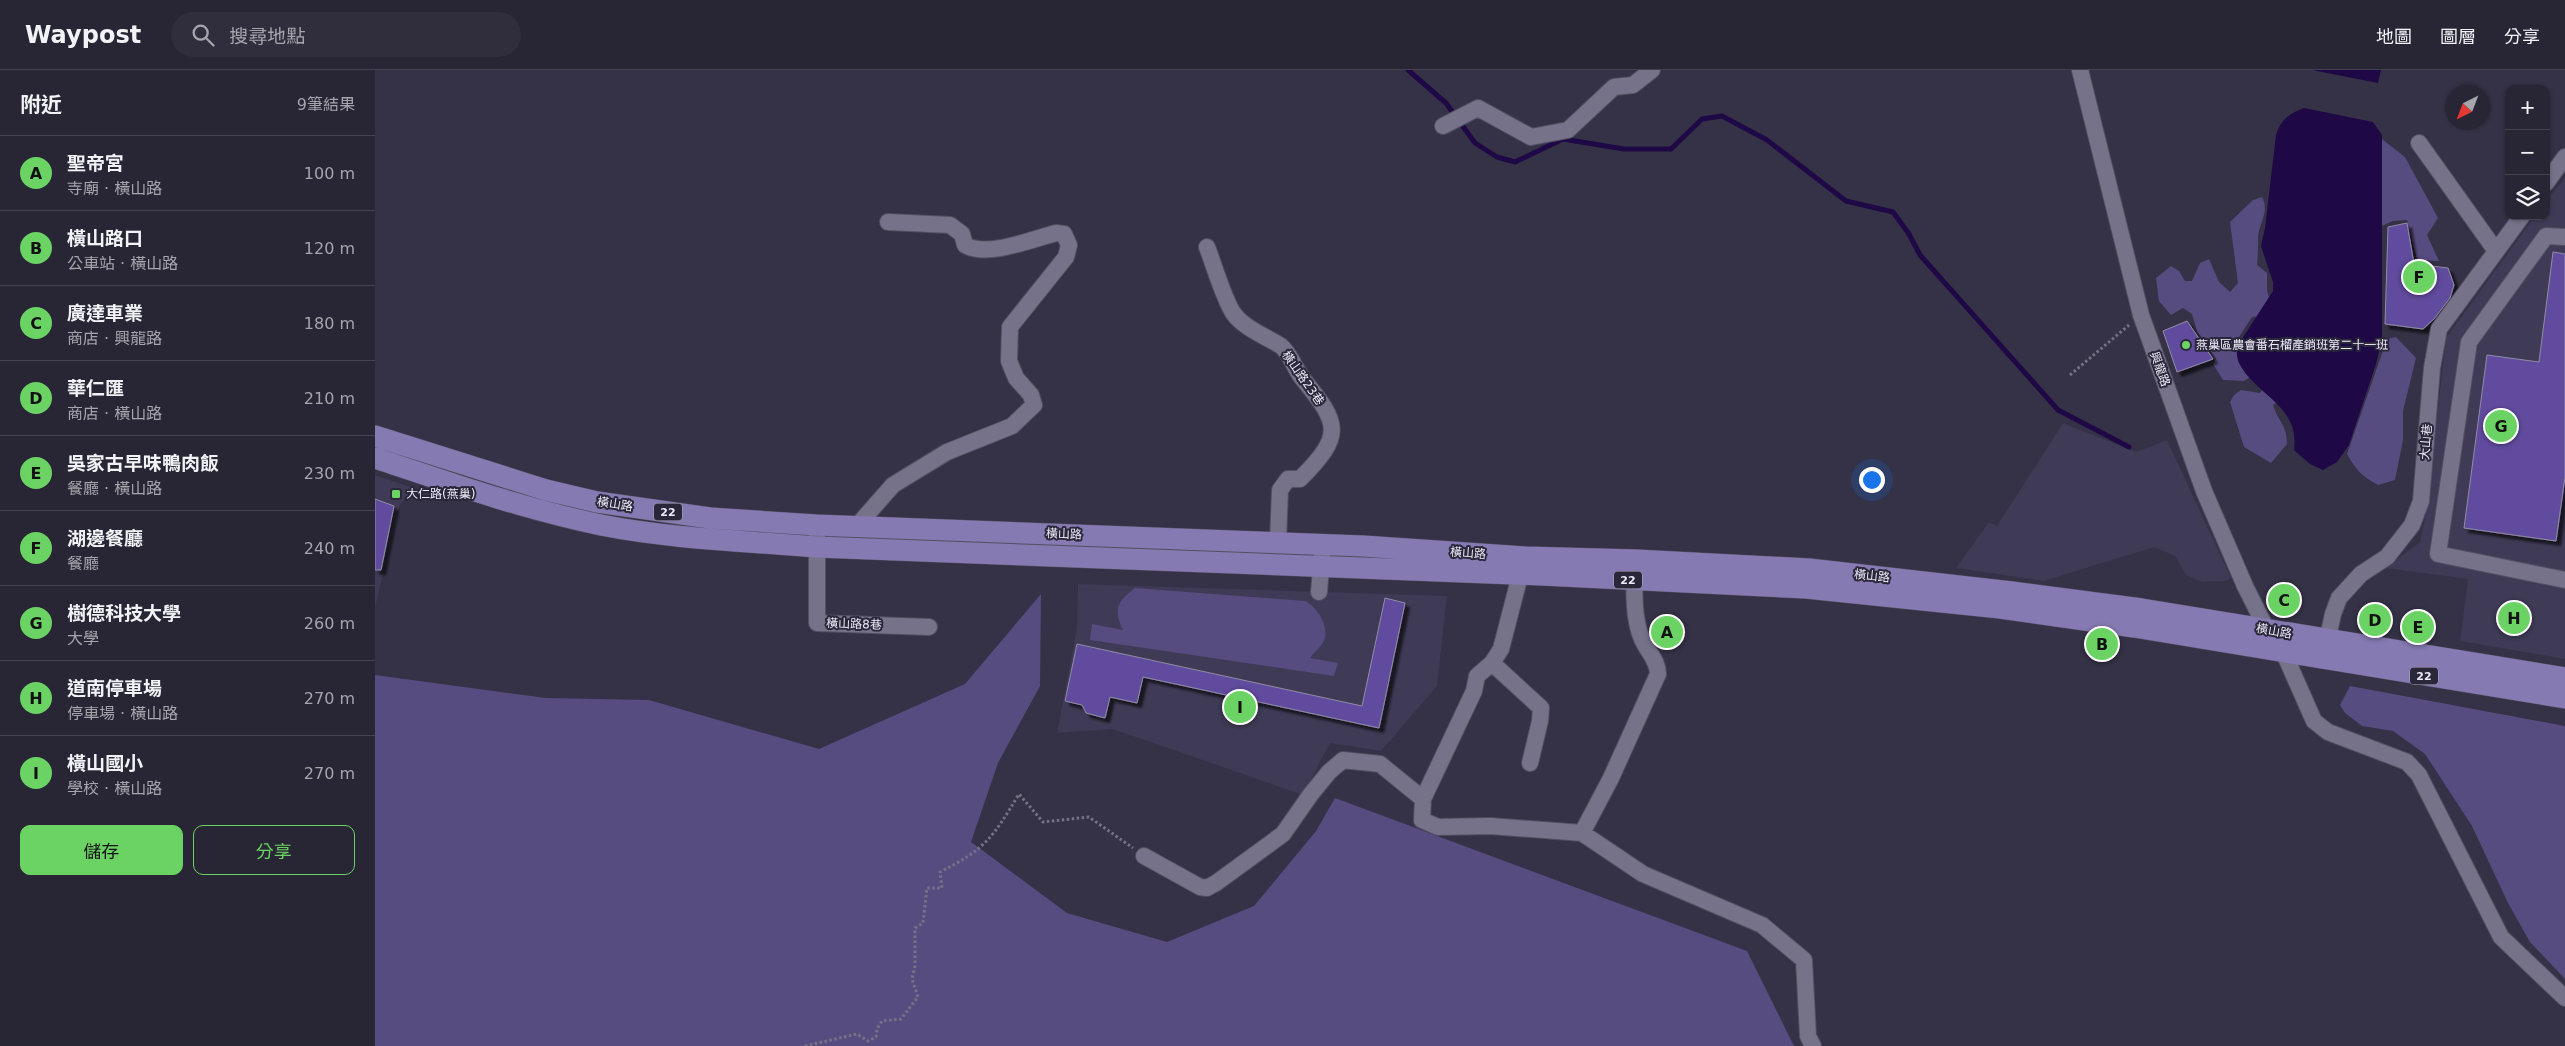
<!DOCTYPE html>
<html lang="zh-TW">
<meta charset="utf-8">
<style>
:root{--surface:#282534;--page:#302d3c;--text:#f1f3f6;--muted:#a5a5ac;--line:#44424f;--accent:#6bd363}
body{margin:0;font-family:"DejaVu Sans","Noto Sans TC",sans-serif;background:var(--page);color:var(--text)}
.controls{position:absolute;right:15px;top:15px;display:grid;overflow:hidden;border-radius:10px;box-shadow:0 1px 4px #0004}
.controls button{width:45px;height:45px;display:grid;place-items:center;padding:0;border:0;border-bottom:1px solid var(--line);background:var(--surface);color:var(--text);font:25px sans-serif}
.compass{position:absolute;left:2070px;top:15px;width:45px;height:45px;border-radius:50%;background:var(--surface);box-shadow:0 1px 4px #0004;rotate:222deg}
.you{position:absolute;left:1496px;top:409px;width:18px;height:18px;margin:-12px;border:4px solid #fff;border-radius:50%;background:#1a73e8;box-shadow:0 0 0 8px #1a73e833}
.badge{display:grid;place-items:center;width:32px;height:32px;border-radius:50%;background:var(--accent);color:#111;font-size:16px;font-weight:700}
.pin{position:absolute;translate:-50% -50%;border:2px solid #fff;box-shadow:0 1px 5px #0006}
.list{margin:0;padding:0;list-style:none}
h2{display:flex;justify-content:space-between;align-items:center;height:65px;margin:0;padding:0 20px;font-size:21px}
h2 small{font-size:16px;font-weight:400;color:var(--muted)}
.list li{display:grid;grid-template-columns:32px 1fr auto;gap:15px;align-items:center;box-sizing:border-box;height:75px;padding:0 20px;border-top:1px solid var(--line)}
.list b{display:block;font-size:19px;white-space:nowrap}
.list p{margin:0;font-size:16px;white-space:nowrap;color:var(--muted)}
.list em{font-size:16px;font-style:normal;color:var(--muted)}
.actions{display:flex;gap:10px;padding:15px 20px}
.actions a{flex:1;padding:11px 0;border:1px solid var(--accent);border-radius:10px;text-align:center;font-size:18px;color:var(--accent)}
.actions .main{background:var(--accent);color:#111}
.icon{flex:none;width:28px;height:28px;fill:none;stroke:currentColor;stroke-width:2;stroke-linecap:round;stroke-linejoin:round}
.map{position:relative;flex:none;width:2190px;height:976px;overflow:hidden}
header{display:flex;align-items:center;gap:30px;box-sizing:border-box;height:70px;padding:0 25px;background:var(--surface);border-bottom:1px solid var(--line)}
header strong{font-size:24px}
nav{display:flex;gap:28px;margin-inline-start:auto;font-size:18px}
.search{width:350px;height:45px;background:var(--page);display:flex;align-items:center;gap:12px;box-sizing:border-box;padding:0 18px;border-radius:28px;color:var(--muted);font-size:19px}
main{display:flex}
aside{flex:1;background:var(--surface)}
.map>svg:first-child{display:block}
.built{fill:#3f3a55}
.green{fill:#574c80}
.water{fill:#1e0845}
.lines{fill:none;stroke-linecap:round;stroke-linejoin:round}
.stream{stroke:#1e0845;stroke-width:5}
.building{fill:#604b9e;stroke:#918da6;filter:url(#shadow)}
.minor-casing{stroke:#534f61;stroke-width:18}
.major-casing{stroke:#534f61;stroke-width:22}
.path{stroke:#757285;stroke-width:3;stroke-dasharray:2.5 2.5;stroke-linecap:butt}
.minor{stroke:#76728a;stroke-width:16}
.major{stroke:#857ab2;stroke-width:21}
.poi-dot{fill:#6bd363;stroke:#2b273b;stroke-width:2}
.labels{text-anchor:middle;stroke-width:4;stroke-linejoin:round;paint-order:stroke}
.shield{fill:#2b273b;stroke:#b2b0bf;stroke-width:1}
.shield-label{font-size:11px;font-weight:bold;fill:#eceaf8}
.poi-label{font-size:12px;fill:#eceaf8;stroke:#2b273b;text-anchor:start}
.street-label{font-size:12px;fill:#eceaf8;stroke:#2b273b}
</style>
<header>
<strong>Waypost</strong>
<div class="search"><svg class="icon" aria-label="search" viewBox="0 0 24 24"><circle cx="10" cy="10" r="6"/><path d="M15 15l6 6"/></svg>搜尋地點</div>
<nav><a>地圖</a><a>圖層</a><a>分享</a></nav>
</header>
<main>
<aside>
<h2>附近<small>9筆結果</small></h2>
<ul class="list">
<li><span class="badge">A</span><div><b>聖帝宮</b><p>寺廟 · 橫山路</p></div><em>100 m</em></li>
<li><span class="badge">B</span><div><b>橫山路口</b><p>公車站 · 橫山路</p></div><em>120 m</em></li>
<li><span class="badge">C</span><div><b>廣達車業</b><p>商店 · 興龍路</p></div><em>180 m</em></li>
<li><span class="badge">D</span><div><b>華仁匯</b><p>商店 · 橫山路</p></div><em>210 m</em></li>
<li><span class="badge">E</span><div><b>吳家古早味鴨肉飯</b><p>餐廳 · 橫山路</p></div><em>230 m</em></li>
<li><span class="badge">F</span><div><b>湖邊餐廳</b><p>餐廳</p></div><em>240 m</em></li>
<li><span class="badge">G</span><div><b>樹德科技大學</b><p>大學</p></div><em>260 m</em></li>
<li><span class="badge">H</span><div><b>道南停車場</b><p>停車場 · 橫山路</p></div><em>270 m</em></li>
<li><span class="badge">I</span><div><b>橫山國小</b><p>學校 · 橫山路</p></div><em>270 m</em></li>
</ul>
<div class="actions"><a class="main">儲存</a><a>分享</a></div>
</aside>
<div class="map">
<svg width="2190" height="976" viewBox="0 0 2190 976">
<defs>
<filter id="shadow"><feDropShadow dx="4.5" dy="4.5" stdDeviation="1" flood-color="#0009"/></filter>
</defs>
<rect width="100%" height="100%" fill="#353146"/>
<path class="built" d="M2190,108V589L2085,571L2093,509L2011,498L2045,472L2051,444L2071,268L2160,146H2171V131Z
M1688,353L1761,382L1792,370L1856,508L1851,511L1827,512L1811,505L1800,486L1779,477L1669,511L1581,498L1614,452L1622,456Z
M0,405L38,418L24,436L0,538Z
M703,514L1072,526L1062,616L1006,681L955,673L928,725L738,659L682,663L702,558Z"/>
<path class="green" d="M1999,63L2030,87L2063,148L2052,165L2064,191L2042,190L2032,150L2018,151L2004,157Z
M1887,127C1895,141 1884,153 1883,167C1883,176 1883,186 1882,195L1892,203V220L1896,235L1887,246L1877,247L1864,267L1878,305L1869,311L1848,310L1838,294L1841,289L1822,261L1817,244L1808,238L1796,245L1784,231L1781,208L1796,196L1804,201L1810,211H1817L1825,193L1834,189L1844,212L1855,222L1863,213L1855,152L1878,130Z
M2021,267L2041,288L2028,341V370L2020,410L2003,415C1988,407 1980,399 1972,384L2012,269Z
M1891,314L1910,327L1898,335C1903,352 1912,354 1912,374L1896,393L1869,377L1855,332L1859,325L1866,320L1885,323Z
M760,518L930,531C942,537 953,554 950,568C948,575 940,582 935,588L963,593L959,606L715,570L717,554L748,560C738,539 742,532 760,518Z
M666,524L665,616L623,693L596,772L692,843L792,872L879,836L941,761L960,728L1372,881L1419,976H0V605L171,628L274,630L444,679L590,614Z
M1975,616L2190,656V909L2155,872L2133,833L2097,756L2050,684L2018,661L1987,656L1970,643L1965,635Z"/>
<path class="water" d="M1937,0H2006L2003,13Z
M1929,38L1998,52L2007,65V268L2001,294L1974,375L1962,392L1948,400L1935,394L1919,380C1925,335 1881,326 1864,293C1862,289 1862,282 1861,278L1898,221V212L1886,176L1890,158L1901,65C1906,49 1914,44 1929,38Z"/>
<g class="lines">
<path class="stream" d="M1033,0L1071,33L1100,73L1122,87L1140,92L1188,69L1249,79H1296L1327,49L1347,46L1392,70L1471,131L1518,142L1534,164L1545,185L1683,340L1754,377"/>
</g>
<path class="building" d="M2032,153L2039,194L2073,198L2079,215L2075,228L2059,249L2048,259L2010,254L2013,157Z
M2178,182L2190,184V407L2181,471L2089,458L2112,285L2164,292Z
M1812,251L1838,289L1802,302L1788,261Z
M0,429L19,436L6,500H0Z
M1010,528L1030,533L1004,658L768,607L762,633L735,627L730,648L711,643L707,635L690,631L702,574L987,636Z"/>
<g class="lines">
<g class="minor-casing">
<path id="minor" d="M1705,0L1766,245L1829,421L1870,516L1892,560L1908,581L1939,651L1953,662L2032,692L2044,705L2126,867L2190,928
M1068,56L1103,38L1156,67L1193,60L1239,17L1258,15L1277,0
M2044,73L2121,181
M2171,113L2190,87
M2190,167L2171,166L2094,272L2063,484L2190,510
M832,177C838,192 850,233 859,244C869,258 892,267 906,276C915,283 920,299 927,308C965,354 969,365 925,409H913L905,420L903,472
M482,456L518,415L572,382L637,356L659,335L656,325L641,308L634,291L635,257L691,187L694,175L689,164L681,163C658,169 611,188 590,175L587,164L575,155L513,152
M442,467V553L554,557
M1148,494L1126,579L1117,593L1102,606L1099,621L1048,729L1047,750L1063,757L1115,756L1207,763L1268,804L1387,855L1429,890L1433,966L1438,976
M944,522L947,486
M1950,581L1958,544L1964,528L1986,504L2012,487L2037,455L2046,431L2057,298L2064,259L2147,146
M1117,593L1166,638L1165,651L1155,693
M1207,763L1236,708L1283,604C1283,590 1272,581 1267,569C1258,549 1259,519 1260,498
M769,786L825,817L832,818L841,813L908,764L936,724L954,702L968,690L1005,694L1048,729"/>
</g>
<g class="major-casing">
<path id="major" d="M0,366L171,420L222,432L335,448L441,455L988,476L1150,487L1261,490L1434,499L1637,522L1767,539L2190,608
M0,388C75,413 149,439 226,455C297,469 371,471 442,477L1167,505L1431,518L1625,538L1759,557L2190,628"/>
</g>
<path class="path" d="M1695,305L1754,255
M430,976L482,964L493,971L501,967L502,959L507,951L526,949L543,927L537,909L540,896V858L548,853L552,818H567L565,802C611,779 618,767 644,724L668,752L714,747L758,778"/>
<use href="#minor" class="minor"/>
<use href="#major" class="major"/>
</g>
<g class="poi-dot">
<circle cx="1811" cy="275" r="5"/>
<rect x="16" y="419" width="10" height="10" rx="2.5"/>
</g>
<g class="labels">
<g class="shield">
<rect x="279" y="433.5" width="28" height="17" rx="4"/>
<rect x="1239" y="501.5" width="28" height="17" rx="4"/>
<rect x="2035" y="597.5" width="28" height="17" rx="4"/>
</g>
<g class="shield-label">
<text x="293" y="446">22</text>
<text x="1253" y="514">22</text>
<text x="2049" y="610">22</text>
</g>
<g class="poi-label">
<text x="1821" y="279">燕巢區農會番石榴產銷班第二十一班</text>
<text x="31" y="428">大仁路(燕巢)</text>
</g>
<g class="street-label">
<text transform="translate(1785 299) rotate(70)" y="4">興龍路</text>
<text transform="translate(928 308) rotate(55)" y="4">橫山路23巷</text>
<text transform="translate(2051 372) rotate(-85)" y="4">大山巷</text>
<text transform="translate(240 434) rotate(9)" y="4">橫山路</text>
<text transform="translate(689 464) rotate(2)" y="4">橫山路</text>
<text transform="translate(1093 483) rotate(4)" y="4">橫山路</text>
<text transform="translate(1497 506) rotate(6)" y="4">橫山路</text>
<text transform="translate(479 554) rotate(2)" y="4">橫山路8巷</text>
<text transform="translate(1899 561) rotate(10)" y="4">橫山路</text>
</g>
</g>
</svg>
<div class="controls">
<button>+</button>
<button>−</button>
<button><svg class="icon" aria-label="layers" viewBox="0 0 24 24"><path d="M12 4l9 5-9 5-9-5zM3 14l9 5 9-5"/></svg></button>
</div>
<svg class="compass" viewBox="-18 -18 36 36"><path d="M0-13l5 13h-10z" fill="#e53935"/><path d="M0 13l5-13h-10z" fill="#a5a5ac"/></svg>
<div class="you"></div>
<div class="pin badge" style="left:1292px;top:562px">A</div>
<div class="pin badge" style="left:1727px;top:574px">B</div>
<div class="pin badge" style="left:1909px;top:530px">C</div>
<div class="pin badge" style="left:2000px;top:550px">D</div>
<div class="pin badge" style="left:2043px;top:557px">E</div>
<div class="pin badge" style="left:2044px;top:207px">F</div>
<div class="pin badge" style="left:2126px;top:356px">G</div>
<div class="pin badge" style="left:2139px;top:548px">H</div>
<div class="pin badge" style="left:865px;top:637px">I</div>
</div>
</main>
